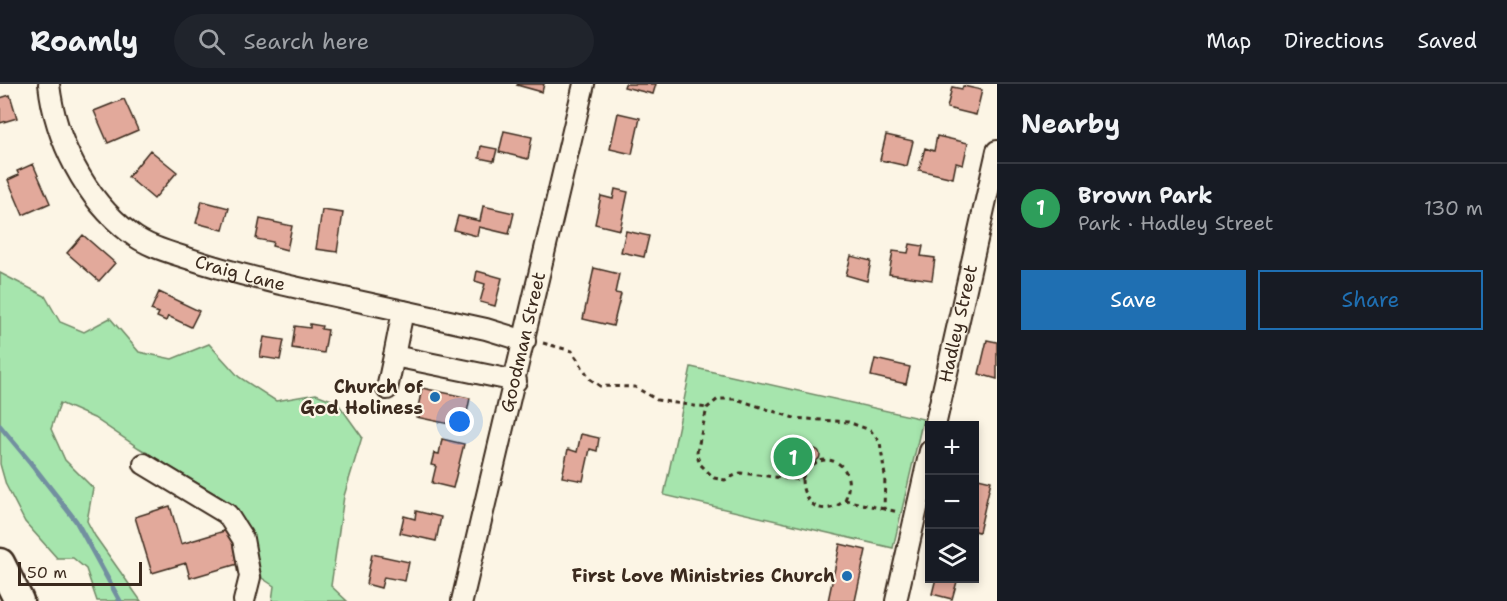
<!DOCTYPE html>
<meta charset="utf-8">
<style>
:root{--surface:#171b24;--page:#20242c;--text:#f1f3f6;--muted:#9ea1a6;--line:#363941;--accent:#1f6fb2}
body{margin:0;font-family:"Shantell Sans",sans-serif;background:var(--page);color:var(--text)}
.controls{position:absolute;right:18px;bottom:18px;display:grid;overflow:hidden;border-radius:0px;box-shadow:0 3px 9px #0003}
.controls button{width:54px;height:54px;display:grid;place-items:center;padding:0;border:0;border-bottom:2px solid var(--line);background:var(--surface);color:var(--text);font:30px sans-serif}
.scale{position:absolute;left:18px;bottom:15px;width:124px;box-sizing:border-box;padding-left:6px;border:3px solid #3b2a1e;border-top:0;font-size:16px;line-height:21px;white-space:nowrap;color:#3b2a1e;-webkit-text-stroke:4px #fcf5e5;paint-order:stroke}
.you{position:absolute;left:460px;top:338px;width:21px;height:21px;margin:-15px;border:4px solid #fff;border-radius:50%;background:#1a73e8;box-shadow:0 0 0 9px #1a73e833}
.badge{display:grid;place-items:center;width:39px;height:39px;border-radius:50%;background:var(--accent);color:#fff;font-size:20px;font-weight:700}
.pin{position:absolute;translate:-50% -50%;border:3px solid #fff;box-shadow:0 2px 6px #0006}
.list{margin:0;padding:0;list-style:none}
h2{display:flex;justify-content:space-between;align-items:center;height:78px;margin:0;padding:0 24px;font-size:26px}
h2 small{font-size:20px;font-weight:400;color:var(--muted)}
.list li{display:grid;grid-template-columns:39px 1fr auto;gap:18px;align-items:center;box-sizing:border-box;height:90px;padding:0 24px;border-top:2px solid var(--line)}
.list b{display:block;font-size:22px;white-space:nowrap}
.list p{margin:0;font-size:20px;white-space:nowrap;color:var(--muted)}
.list em{font-size:20px;font-style:normal;color:var(--muted)}
.actions{display:flex;gap:12px;padding:18px 24px}
.actions a{flex:1;padding:14px 0;border:2px solid var(--accent);border-radius:0px;text-align:center;font-size:21px;color:var(--accent)}
.actions .main{background:var(--accent);color:#fff}
.icon{flex:none;width:33px;height:33px;fill:none;stroke:currentColor;stroke-width:2;stroke-linecap:round;stroke-linejoin:round}
.map{position:relative;flex:none;width:997px;height:517px;overflow:hidden}
header{display:flex;align-items:center;gap:36px;box-sizing:border-box;height:84px;padding:0 30px;background:var(--surface);border-bottom:2px solid var(--line)}
header strong{font-size:28px}
nav{display:flex;gap:33px;margin-inline-start:auto;font-size:21px}
.search{width:420px;height:54px;background:var(--page);display:flex;align-items:center;gap:15px;box-sizing:border-box;padding:0 21px;border-radius:33px;color:var(--muted);font-size:22px}
main{display:flex}
aside{flex:1;background:var(--surface)}
.map>svg:first-child{display:block}
.green{fill:#a6e5ad;stroke:#708866;stroke-width:1.5}
.lines{fill:none;stroke-linecap:round;stroke-linejoin:round}
.stream{stroke:#728fa0;stroke-width:5}
.building{fill:#e2a99b;stroke:#3b2a1e;stroke-width:1.5}
.minor-casing{stroke:#3b2a1e;stroke-width:24}
.highway-casing{stroke:#3b2a1e;stroke-width:33}
.path{stroke:#3b2a1e;stroke-width:3;stroke-dasharray:4.5 4.5;stroke-linecap:butt}
.minor{stroke:#fcf5e5;stroke-width:20}
.highway{stroke:#fcf5e5;stroke-width:28}
.poi-dot{fill:#1f6fb2;stroke:#fcf5e5;stroke-width:2}
.labels{text-anchor:middle;stroke-width:4.5;stroke-linejoin:round;paint-order:stroke}
.street-label{font-size:18px;fill:#3b2a1e;stroke:#fcf5e5}
.poi-label{font-size:18px;font-weight:bold;fill:#3b2a1e;stroke:#fcf5e5;text-anchor:end}
</style>
<header>
<strong>Roamly</strong>
<div class="search"><svg class="icon" aria-label="search" viewBox="0 0 24 24"><circle cx="10" cy="10" r="6"/><path d="M15 15l6 6"/></svg>Search here</div>
<nav><a>Map</a><a>Directions</a><a>Saved</a></nav>
</header>
<main>
<div class="map">
<svg width="997" height="517" viewBox="0 0 997 517">
<rect width="100%" height="100%" fill="#fcf5e5"/>
<filter id="ink" filterUnits="userSpaceOnUse"><feTurbulence type="fractalNoise" baseFrequency=".0167" numOctaves="2"/><feDisplacementMap in="SourceGraphic" scale="12" xChannelSelector="R" yChannelSelector="G"/><feConvolveMatrix kernelMatrix="1 2 1 2 8 2 1 2 1" color-interpolation-filters="sRGB"/></filter>
<g filter="url(#ink)">
<path class="green" d="M0,189L45,212L60,238L84,248L110,234L139,268L172,275L209,260L239,293L276,317L316,310L337,318L362,353L344,412L331,502L347,517H272L274,502L262,494L251,446L224,415L139,364L94,334L60,319L51,345L65,376L93,404L87,437L95,452L141,517H97L86,485L73,474H57L25,438L6,401L0,380Z
M691,283L923,335L893,464L664,411Z"/>
<g class="lines">
<path class="stream" d="M0,342L30,378L76,437L120,517"/>
</g>
<path class="building" d="M518,0H544L542,8L517,1Z
M625,0H656L653,10L624,3Z
M963,2L982,6L976,31L947,24L952,3L962,5Z
M10,11L17,34L0,39V14Z
M124,15L138,46L108,59L94,27Z
M618,29L640,34L632,70L610,65Z
M504,47L532,53L528,75L499,68Z
M886,51L913,57L907,82L880,76Z
M937,52L968,59L963,81L956,79L953,94L919,86L925,64L934,67Z
M481,62L497,65L494,77L479,74Z
M150,66L177,88L154,115L128,93Z
M33,80L50,119L23,131L8,96L19,91L17,87Z
M615,105L628,108L620,146L595,140L601,112L613,115Z
M202,117L229,124L223,146L196,139Z
M483,122L514,129L509,150L479,143L477,152L454,146L458,132L480,137Z
M322,126L343,129L337,168L316,165Z
M260,135L292,142L287,166L272,162L273,158L256,155Z
M626,147L649,152L644,173L621,168Z
M83,151L115,179L99,197L67,169Z
M910,160L923,162L921,172L935,174L932,196L889,190L893,167L908,169Z
M851,172L871,177L867,197L846,191Z
M594,184L619,190L615,209L621,210L613,242L583,235Z
M477,187L502,194L495,222L480,218L485,200L475,197Z
M159,208L199,227L191,243L168,232L166,237L157,233L159,229L151,226Z
M310,240L322,242L321,245L328,246L324,269L292,264L295,242L310,244Z
M264,253L284,256L280,276L260,273Z
M987,256L997,258V295L979,290Z
M875,275L910,283L906,300L871,292Z
M422,304L470,314L464,343L416,333Z
M581,350L599,354L597,367L590,365L583,397L562,393L568,365L577,368Z
M442,355L464,360L453,404L432,399L436,382L431,381L434,369L439,370Z
M808 371a6 6 0 1 1 12 0a6 6 0 1 1-12 0Z
M974,393L991,397L979,448L974,447Z
M170,422L181,460L231,445L241,479L190,494L186,479L152,489L135,433Z
M416,427L441,433L436,457L400,449L404,432L415,435Z
M840,460L866,466L855,517H828Z
M372,470L409,478L405,497L384,493L381,504L366,500Z
M936,494H958L952,515L932,510Z"/>
<g class="lines">
<g class="minor-casing">
<g id="minor">
<path id="s1" d="M49,0C55,55 85,115 130,149C145,161 165,167 184,173C223,186 262,196 303,205C364,218 425,232 486,245L525,257"/>
<path d="M403,227L394,272L516,297"/>
<path d="M387,305L394,272"/>
<path id="s2" d="M935,342L997,67"/>
<path d="M144,380L227,430L243,455L250,493L244,517"/>
<path id="s3" d="M462,517L584,0"/>
<path d="M896,517L930,367"/>
</g>
</g>
<g class="highway-casing">
<path id="highway" d="M0,479L19,517"/>
</g>
<path class="path" d="M543,259L572,267L590,295L600,302L635,303L657,316L707,324
M802,395C817,360 861,377 845,416
M884,425L845,416C824,434 803,422 802,396L740,389L725,396L714,394L699,379L697,368L707,324L718,315H736L794,334L848,338L870,346L880,358L885,392L884,425L899,428"/>
<use href="#minor" class="minor"/>
<use href="#highway" class="highway"/>
</g>
</g>
<g class="poi-dot">
<circle cx="435" cy="313" r="6"/>
<circle cx="847" cy="492" r="6"/>
</g>
<g class="labels">
<g class="street-label">
<text dy="6" stroke="none"><textPath href="#s1" startOffset="292">Craig Lane</textPath></text>
<text dy="6" stroke="none"><textPath href="#s2" startOffset="105">Hadley Street</textPath></text>
<text dy="6" stroke="none"><textPath href="#s3" startOffset="266">Goodman Street</textPath></text>
</g>
<g class="poi-label">
<text x="423" y="309">Church of<tspan x="423" dy="21">God Holiness</tspan></text>
<text x="835" y="498">First Love Ministries Church</text>
</g>
</g>
</svg>
<div class="controls">
<button>+</button>
<button>−</button>
<button><svg class="icon" aria-label="layers" viewBox="0 0 24 24"><path d="M12 4l9 5-9 5-9-5zM3 14l9 5 9-5"/></svg></button>
</div>
<div class="scale">50 m</div>
<div class="you"></div>
<div class="pin badge" style="left:793px;top:373px;background:#2e9e5b">1</div>
</div>
<aside>
<h2>Nearby<small></small></h2>
<ul class="list">
<li><span class="badge" style="background:#2e9e5b">1</span><div><b>Brown Park</b><p>Park · Hadley Street</p></div><em>130 m</em></li>
</ul>
<div class="actions"><a class="main">Save</a><a>Share</a></div>
</aside>
</main>
